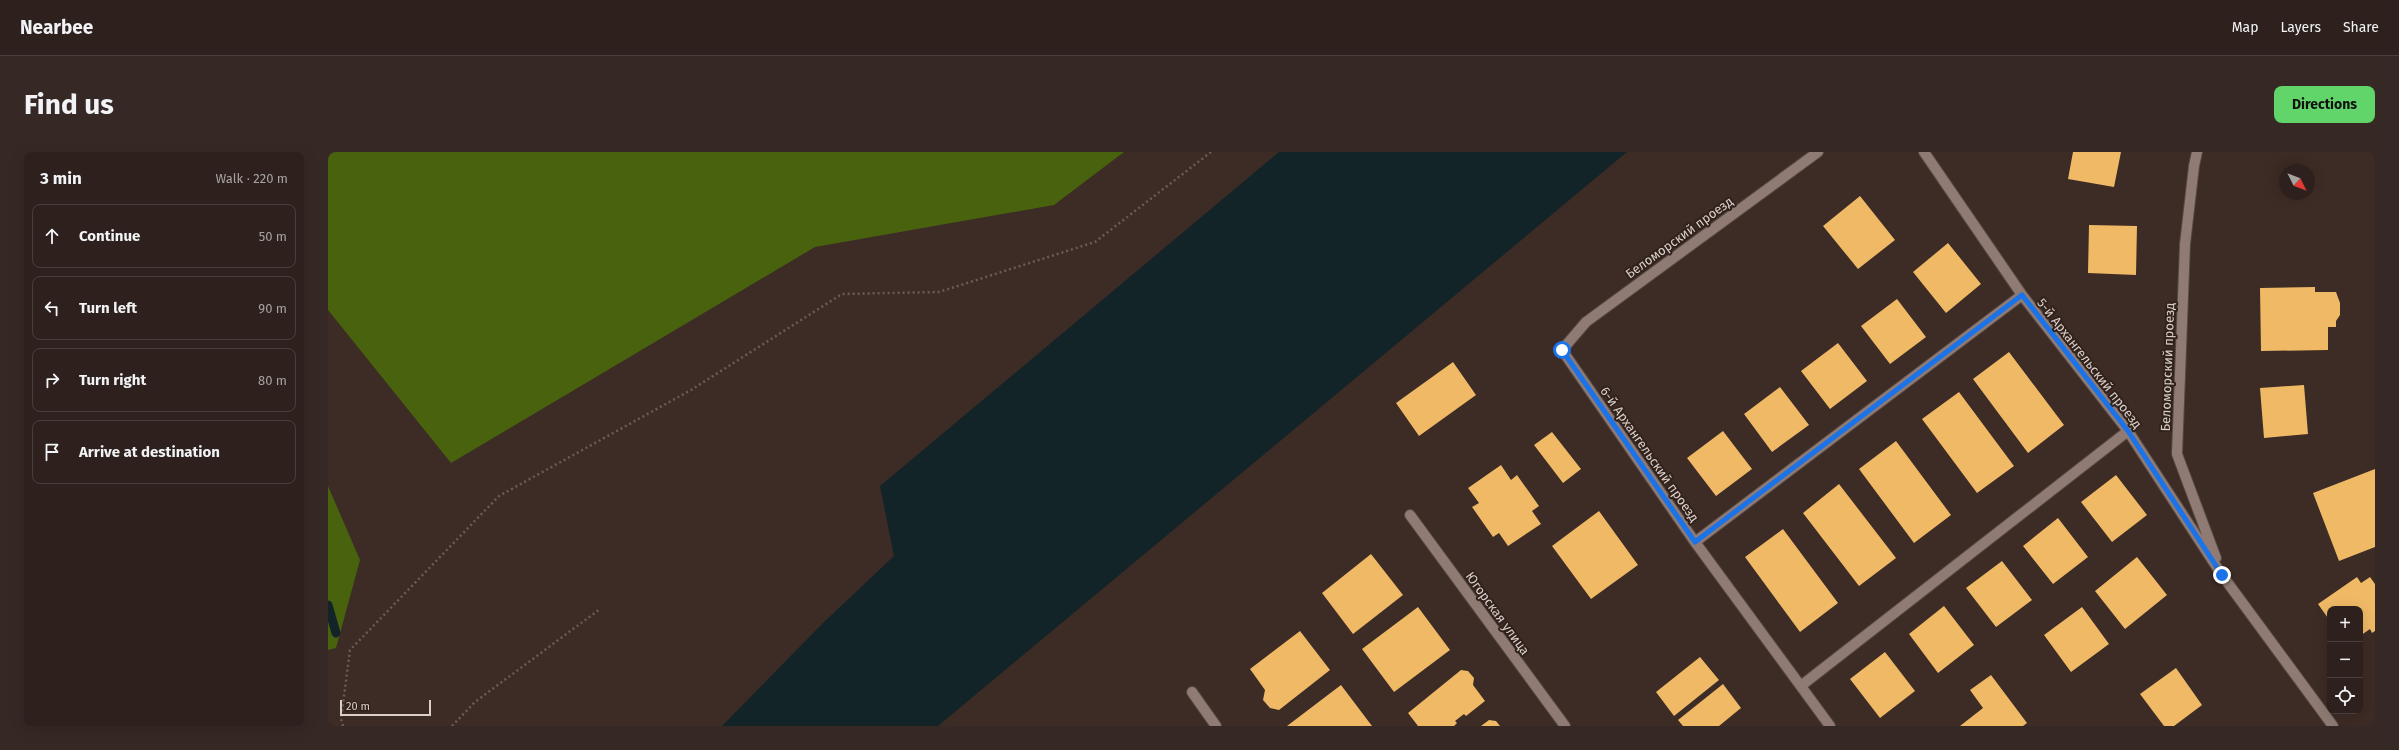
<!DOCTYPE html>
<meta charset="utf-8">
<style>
:root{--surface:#2e201c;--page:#362825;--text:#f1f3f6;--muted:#a7a3a3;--line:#493e3b;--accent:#61d56a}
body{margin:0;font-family:"Fira Sans",sans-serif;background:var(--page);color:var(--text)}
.controls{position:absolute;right:12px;bottom:12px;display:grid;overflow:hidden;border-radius:8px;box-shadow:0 4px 16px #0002}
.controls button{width:36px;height:36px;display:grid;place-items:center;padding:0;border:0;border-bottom:1px solid var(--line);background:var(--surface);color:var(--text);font:20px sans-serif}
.compass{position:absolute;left:1951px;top:12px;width:36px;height:36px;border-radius:50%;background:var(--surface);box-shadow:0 4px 16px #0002;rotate:132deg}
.scale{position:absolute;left:12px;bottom:10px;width:91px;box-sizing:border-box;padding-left:4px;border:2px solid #dacfcb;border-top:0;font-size:11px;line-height:14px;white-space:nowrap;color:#dacfcb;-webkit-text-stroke:3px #32221c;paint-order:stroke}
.stop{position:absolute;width:12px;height:12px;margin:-9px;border:3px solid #1a73e8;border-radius:50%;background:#fff}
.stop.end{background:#1a73e8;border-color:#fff;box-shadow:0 1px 4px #0008}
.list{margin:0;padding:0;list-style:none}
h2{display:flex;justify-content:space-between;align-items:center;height:52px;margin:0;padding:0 16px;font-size:17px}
h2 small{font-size:13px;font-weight:400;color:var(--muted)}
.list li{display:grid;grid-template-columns:26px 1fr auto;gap:12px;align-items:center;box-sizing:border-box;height:64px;margin:0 8px 8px;padding:0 8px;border:1px solid var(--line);border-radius:8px}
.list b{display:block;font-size:15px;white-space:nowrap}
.list em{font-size:13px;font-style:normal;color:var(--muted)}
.icon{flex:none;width:22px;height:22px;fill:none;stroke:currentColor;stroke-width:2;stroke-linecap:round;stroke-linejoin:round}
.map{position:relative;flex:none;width:2047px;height:574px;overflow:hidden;border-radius:8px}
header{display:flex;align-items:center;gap:24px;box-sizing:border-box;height:56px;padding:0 20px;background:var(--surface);border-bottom:1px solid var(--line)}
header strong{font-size:19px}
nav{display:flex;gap:22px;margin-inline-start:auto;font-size:14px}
.intro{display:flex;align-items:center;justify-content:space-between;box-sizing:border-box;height:96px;padding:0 24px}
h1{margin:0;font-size:28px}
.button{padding:10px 18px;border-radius:8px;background:var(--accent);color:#111;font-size:14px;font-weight:700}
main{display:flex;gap:24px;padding:0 24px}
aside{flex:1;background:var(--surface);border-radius:8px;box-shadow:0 4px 16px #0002}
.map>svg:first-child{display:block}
.green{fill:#48620e}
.water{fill:#132428}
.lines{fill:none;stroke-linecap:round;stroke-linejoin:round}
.stream{stroke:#132428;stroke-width:9}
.building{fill:#efb966}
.minor-casing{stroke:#564843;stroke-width:12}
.path{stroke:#6c5c57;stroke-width:2.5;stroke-dasharray:2 3;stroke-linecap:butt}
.minor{stroke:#8f7b73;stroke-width:10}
.route{stroke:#1a73e8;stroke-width:5}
.labels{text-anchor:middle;stroke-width:4;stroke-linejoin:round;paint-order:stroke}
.street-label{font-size:13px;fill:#dacfcb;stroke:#32221c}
</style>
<header>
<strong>Nearbee</strong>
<nav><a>Map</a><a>Layers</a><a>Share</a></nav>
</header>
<div class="intro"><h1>Find us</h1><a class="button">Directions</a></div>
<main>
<aside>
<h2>3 min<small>Walk · 220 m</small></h2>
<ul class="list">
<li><svg class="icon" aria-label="ahead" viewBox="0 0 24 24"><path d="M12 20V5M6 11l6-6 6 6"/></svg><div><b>Continue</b></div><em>50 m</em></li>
<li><svg class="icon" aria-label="left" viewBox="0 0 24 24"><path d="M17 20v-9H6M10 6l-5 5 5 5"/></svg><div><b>Turn left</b></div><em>90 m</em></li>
<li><svg class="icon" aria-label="right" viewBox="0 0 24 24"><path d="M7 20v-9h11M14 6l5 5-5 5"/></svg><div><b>Turn right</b></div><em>80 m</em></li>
<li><svg class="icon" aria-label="arrive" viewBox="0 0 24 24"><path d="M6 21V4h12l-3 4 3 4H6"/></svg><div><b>Arrive at destination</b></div></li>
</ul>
</aside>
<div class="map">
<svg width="2047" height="574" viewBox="0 0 2047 574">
<rect width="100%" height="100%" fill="#3d2b25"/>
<path class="green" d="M0,0H796L726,53L487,95L123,311L0,158Z
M0,334L32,408L8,496L0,498Z"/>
<path class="water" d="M951,0H1299L610,574H394L495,471L566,404L552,334Z"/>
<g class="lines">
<path class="stream" d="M0,453L8,481"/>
</g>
<path class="building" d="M1745,0H1793L1786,35L1740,27Z
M1532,44L1567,88L1530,117L1495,74Z
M1761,73L1809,74L1808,123L1760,121Z
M1620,91L1653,132L1618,161L1585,120Z
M1987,135V140H2008L2012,151V163L2008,169V175H2000V198L1933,199L1932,136Z
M1569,147L1598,185L1562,212L1533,174Z
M1510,191L1539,229L1502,257L1473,219Z
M1681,200L1736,273L1700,301L1645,227Z
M1125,210L1148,243L1091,284L1068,251Z
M1976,233L1980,282L1936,286L1932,236Z
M1452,235L1481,273L1444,300L1416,262Z
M1631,240L1686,314L1649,341L1594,267Z
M1395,279L1424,317L1388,344L1359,306Z
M1224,280L1253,317L1235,331L1206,293Z
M1568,289L1623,363L1586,391L1531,317Z
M1173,313L1183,328L1189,323L1211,354L1204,359L1213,372L1180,394L1171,381L1165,385L1144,355L1151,351L1140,336Z
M2047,317V395L2011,409L1985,341Z
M1788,323L1819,363L1784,390L1753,350Z
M1511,332L1568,406L1531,434L1475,361Z
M1271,359L1310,413L1263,447L1224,394Z
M1730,366L1760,405L1725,432L1695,394Z
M1455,377L1510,451L1472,480L1417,405Z
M1043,402L1075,443L1025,482L994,441Z
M1809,405L1839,443L1797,477L1767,439Z
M1674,409L1704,448L1668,475L1638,436Z
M2029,425L2033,431L2042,425L2047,432V479L2044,481L2042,477L2032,484V457H2002V469L1990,452Z
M1616,454L1646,493L1610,521L1581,482Z
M1090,455L1122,498L1066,540L1034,497Z
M1754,455L1781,492L1743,520L1716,483Z
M972,479L1002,518L951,558L942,556L935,548L937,538L922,517Z
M1557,500L1587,539L1552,566L1522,527Z
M1372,505L1391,528L1346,564L1328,540Z
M1848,516L1874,553L1846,574H1836L1812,542Z
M1133,518L1140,519L1146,526L1145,533L1157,549L1138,564L1136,562L1127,569L1129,571L1126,574H1090L1080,561Z
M1663,523L1699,571L1695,574H1632L1655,556L1642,538Z
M1395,532L1413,556L1391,574H1355L1350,568Z
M1013,533L1044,574H959Z
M1161,568L1168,569L1172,574H1153Z"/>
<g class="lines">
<g class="minor-casing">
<path id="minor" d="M1490,0L1258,170L1234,198L1367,390L1502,574
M1596,0L1694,143L1800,279L1894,423L2005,574
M1869,0L1866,14L1857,92L1849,302L1888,406
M1082,363L1237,574
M1367,390L1694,143
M1474,533L1800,279
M864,540L888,574"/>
</g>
<path class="path" d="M15,574L13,567L22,498L171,344L363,238L514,142L611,140L767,90L883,0
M124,574L147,550L272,457"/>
<use href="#minor" class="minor"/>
</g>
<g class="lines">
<path class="route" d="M1234,198L1367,390L1694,143L1800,279L1894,423"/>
</g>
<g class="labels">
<g class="street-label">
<text transform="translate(1351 85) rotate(-36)" y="5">Беломорский проезд</text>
<text transform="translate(1762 211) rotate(52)" y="5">5-й Архангельский проезд</text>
<text transform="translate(1839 215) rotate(-88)" y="5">Беломорский проезд</text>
<text transform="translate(1322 302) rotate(55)" y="5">6-й Архангельский проезд</text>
<text transform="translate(1170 461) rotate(54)" y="5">Югорская улица</text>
</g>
</g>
</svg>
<div class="controls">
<button>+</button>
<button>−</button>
<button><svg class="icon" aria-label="locate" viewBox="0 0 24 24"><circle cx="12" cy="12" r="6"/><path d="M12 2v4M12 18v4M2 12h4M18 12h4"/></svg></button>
</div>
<svg class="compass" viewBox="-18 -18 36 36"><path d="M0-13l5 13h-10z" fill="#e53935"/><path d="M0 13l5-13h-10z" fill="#a7a3a3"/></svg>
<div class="scale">20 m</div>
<div class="stop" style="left:1234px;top:198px"></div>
<div class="stop end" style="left:1894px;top:423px"></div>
</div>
</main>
